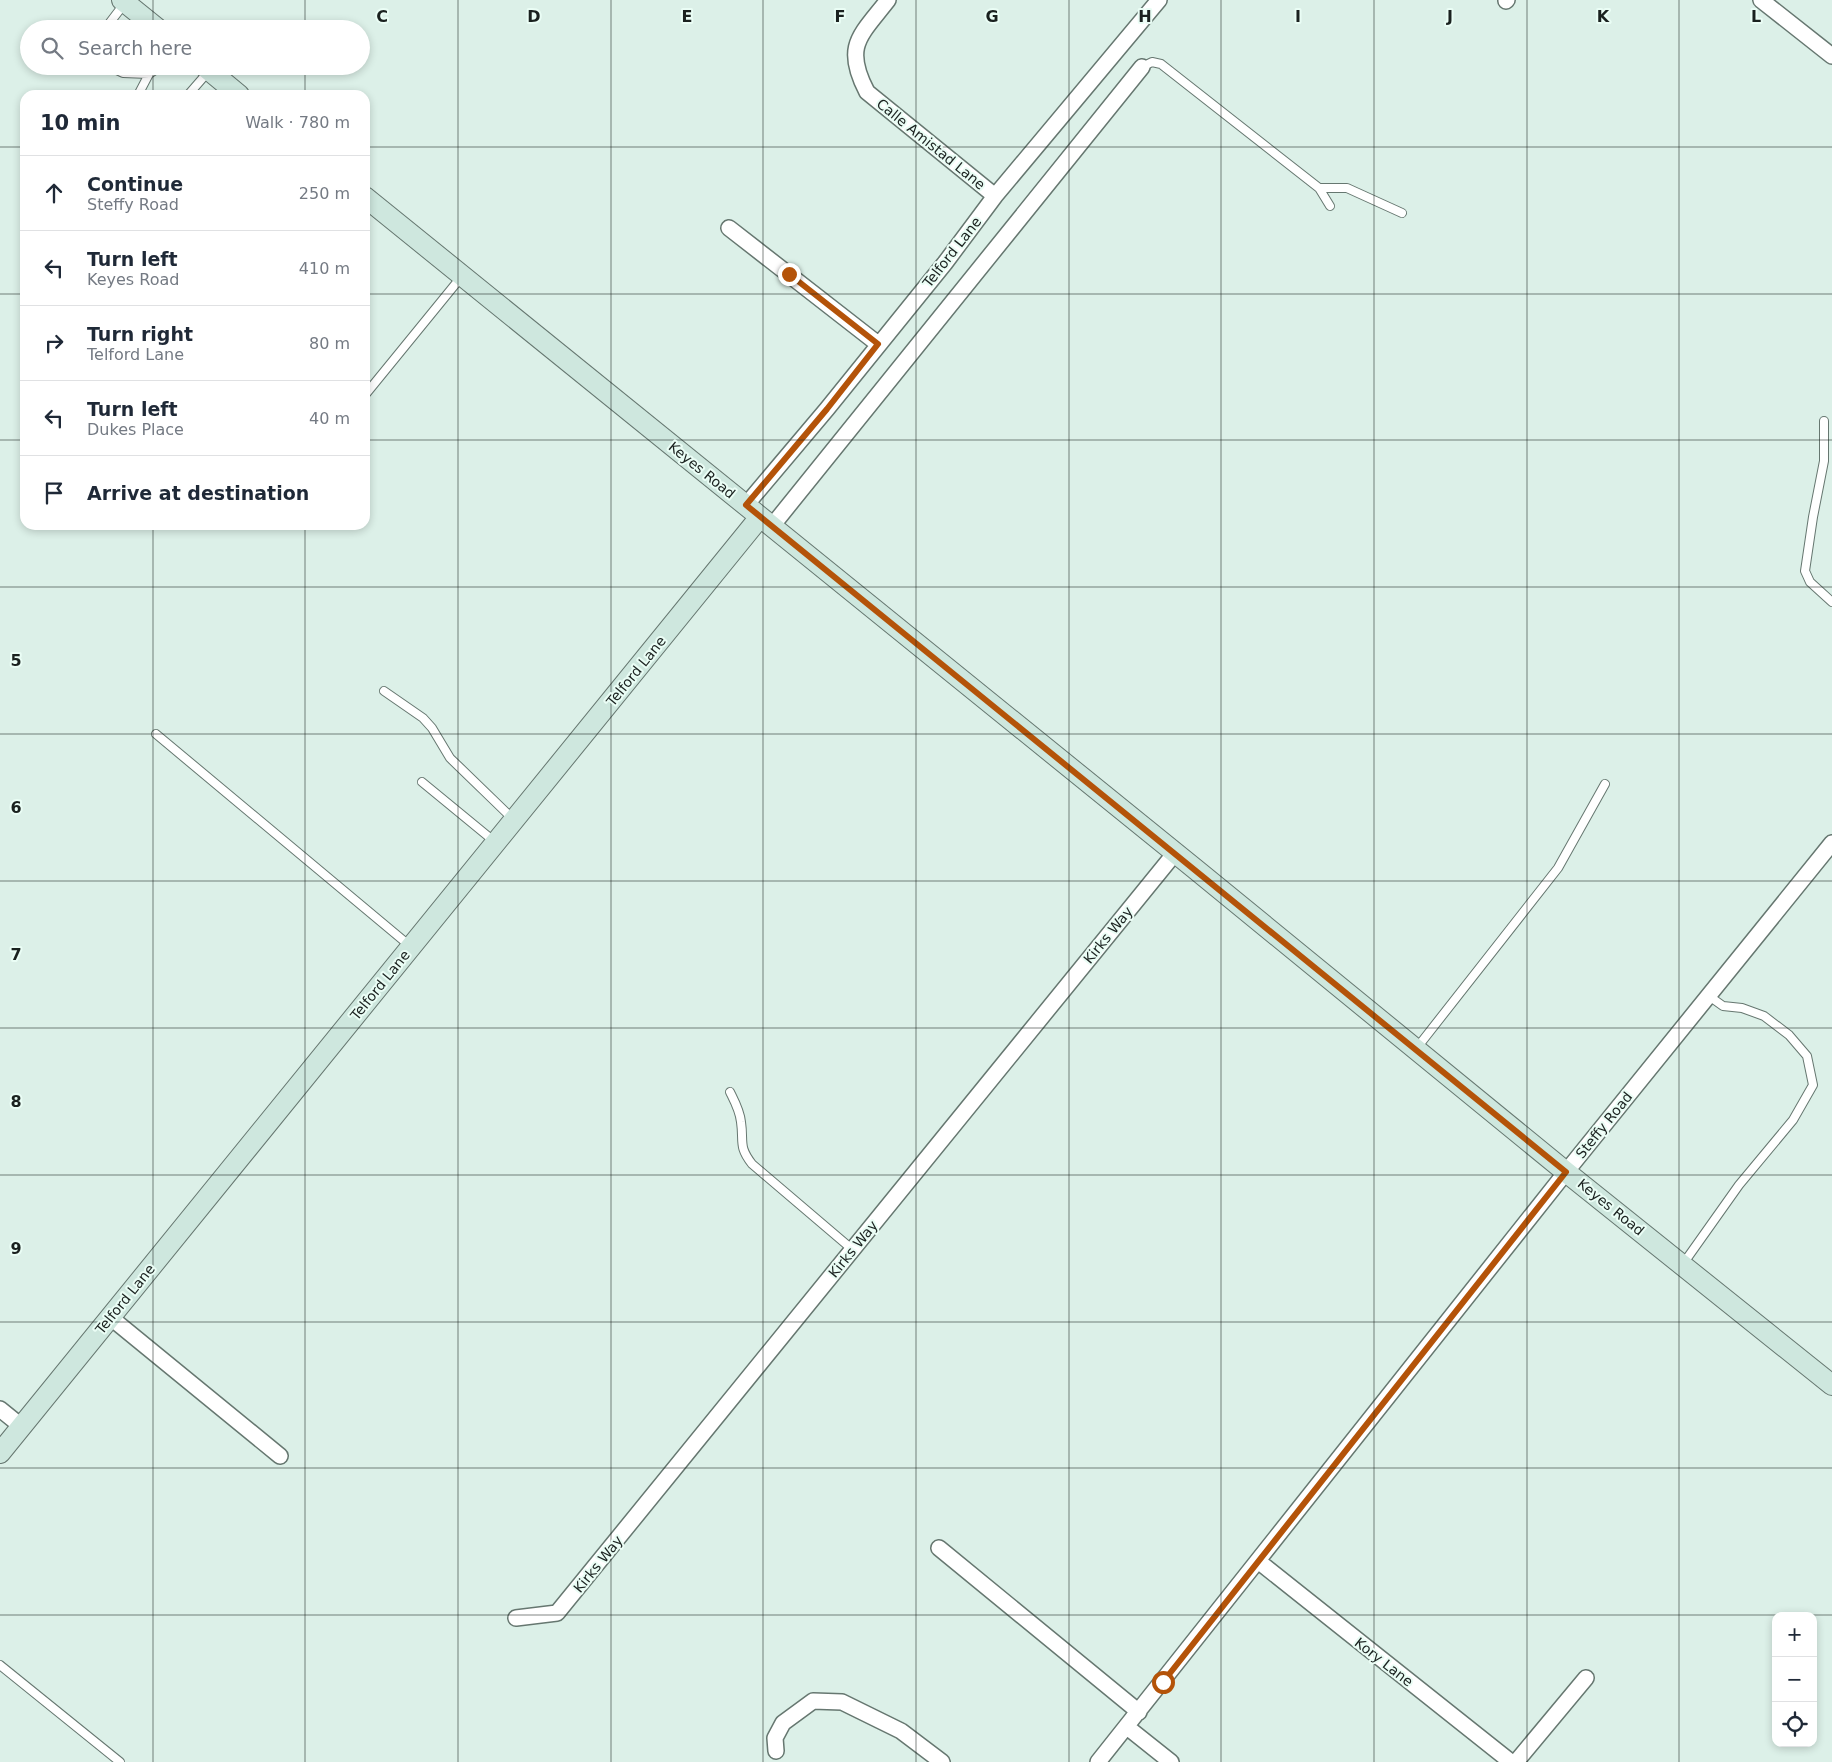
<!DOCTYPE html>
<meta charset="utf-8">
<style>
:root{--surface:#fff;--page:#f2f2f3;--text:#1f2937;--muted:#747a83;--line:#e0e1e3}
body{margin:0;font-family:"DejaVu Sans",sans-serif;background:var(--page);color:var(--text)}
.controls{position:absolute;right:15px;bottom:15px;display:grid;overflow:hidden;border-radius:10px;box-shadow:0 2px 8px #0003}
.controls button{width:45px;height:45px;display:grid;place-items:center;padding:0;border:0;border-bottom:1px solid var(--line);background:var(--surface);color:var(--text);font:25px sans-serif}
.stop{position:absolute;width:15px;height:15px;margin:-11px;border:4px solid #b45309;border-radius:50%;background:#fff}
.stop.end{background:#b45309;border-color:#fff;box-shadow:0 1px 5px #0008}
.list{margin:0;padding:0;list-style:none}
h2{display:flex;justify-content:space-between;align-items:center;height:65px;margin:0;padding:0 20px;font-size:21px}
h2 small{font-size:16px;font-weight:400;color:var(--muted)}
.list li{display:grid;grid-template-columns:32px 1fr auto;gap:15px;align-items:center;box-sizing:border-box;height:75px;padding:0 20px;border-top:1px solid var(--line)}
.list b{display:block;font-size:19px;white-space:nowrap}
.list p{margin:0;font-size:16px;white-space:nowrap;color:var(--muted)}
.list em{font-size:16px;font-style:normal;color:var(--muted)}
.icon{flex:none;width:28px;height:28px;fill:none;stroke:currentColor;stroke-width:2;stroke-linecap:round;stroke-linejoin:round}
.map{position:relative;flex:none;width:1832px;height:1762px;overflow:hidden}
.search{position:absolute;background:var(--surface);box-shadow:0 2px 8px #0003;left:20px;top:20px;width:350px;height:55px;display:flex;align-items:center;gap:12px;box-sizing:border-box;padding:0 18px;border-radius:28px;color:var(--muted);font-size:19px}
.panel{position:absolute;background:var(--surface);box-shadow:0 2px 8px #0003;left:20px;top:90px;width:350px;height:440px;border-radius:15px}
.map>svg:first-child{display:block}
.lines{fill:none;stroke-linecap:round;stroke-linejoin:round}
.lane-casing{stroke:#667770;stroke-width:10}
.street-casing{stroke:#667770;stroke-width:18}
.secondary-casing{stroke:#667770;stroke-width:22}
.lane{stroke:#fff;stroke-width:8}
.street{stroke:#fff;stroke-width:15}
.secondary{stroke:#cee7de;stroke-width:20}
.route{stroke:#b45309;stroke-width:6}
.grid{fill:none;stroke:#1a211f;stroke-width:1;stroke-opacity:0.55}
.labels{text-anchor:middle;stroke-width:4;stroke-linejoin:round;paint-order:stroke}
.street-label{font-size:14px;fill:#1a211f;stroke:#eafdf5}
.grid-label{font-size:16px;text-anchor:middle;font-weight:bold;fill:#1a211f;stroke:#eafdf5;stroke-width:4;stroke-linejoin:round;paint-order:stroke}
</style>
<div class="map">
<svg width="1832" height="1762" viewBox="0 0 1832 1762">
<rect width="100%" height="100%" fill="#dcf0e8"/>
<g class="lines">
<g class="lane-casing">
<path id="lane" d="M105,29L124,4
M108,66L123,73L149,74L161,66
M1142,67L1152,62L1161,64L1319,188L1330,206
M138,95L149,74
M188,95L208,72
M1319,188H1347L1402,213
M365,395L462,276
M1824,421V461L1813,517L1805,571L1810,582L1832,602
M384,691L423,718L432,728L450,758L513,819
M156,734L410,946
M422,782L495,842
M1416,1049L1558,868L1605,784
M730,1092C735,1102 740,1111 741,1122C744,1142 738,1146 752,1164L853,1250
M1683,1264L1739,1185L1793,1120L1813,1085L1807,1056L1789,1035L1764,1016L1742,1008L1723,1006L1709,996
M0,1665L120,1762"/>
</g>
<g class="street-casing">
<path id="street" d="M888,0C860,36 843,46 867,92L995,196
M1761,0L1832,56
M1506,1L1507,0
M729,228L878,344
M746,505L827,409L945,263L995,196L1159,0
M772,526L1142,67
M110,1317L280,1456
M0,1409L21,1426
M939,1548L1139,1712
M1258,1561L1511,1762
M516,1618L557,1613L1175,853
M1127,1727L1171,1762
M776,1751L775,1738L783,1723L813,1701L842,1702L901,1731L942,1762
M1098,1762L1566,1172L1832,843
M1516,1762L1586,1678"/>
</g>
<g class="secondary-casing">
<path id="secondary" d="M122,0L158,29
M204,66L239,95
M365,197L1194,868L1566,1172L1832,1385
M0,1453L760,517"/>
</g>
<use href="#lane" class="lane"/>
<use href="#street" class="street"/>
<use href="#secondary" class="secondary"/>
</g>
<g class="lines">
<path class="route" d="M789,274L878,344L827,409L746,505L1566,1172L1163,1682"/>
</g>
<path class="grid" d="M153,0V29M305,0V29M458,0V1762M611,0V1762M763,0V1762M916,0V1762M1069,0V1762M1221,0V1762M1374,0V1762M1527,0V1762M1679,0V1762M153,66V95M305,66V95M0,147H25M365,147H1832M0,294H25M365,294H1832M0,440H25M365,440H1832M153,525V1762M305,525V1762M0,587H1832M0,734H1832M0,881H1832M0,1028H1832M0,1175H1832M0,1322H1832M0,1468H1832M0,1615H1832"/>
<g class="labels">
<g class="street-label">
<text transform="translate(931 144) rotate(39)" y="5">Calle Amistad Lane</text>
<text transform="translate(952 252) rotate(-52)" y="5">Telford Lane</text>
<text transform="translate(702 470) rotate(39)" y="5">Keyes Road</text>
<text transform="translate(636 671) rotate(-51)" y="5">Telford Lane</text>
<text transform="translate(1108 935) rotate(-51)" y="5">Kirks Way</text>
<text transform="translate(380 985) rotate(-51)" y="5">Telford Lane</text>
<text transform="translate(1604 1125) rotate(-51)" y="5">Steffy Road</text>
<text transform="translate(1611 1207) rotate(39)" y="5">Keyes Road</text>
<text transform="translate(853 1249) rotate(-51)" y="5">Kirks Way</text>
<text transform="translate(125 1299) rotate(-51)" y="5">Telford Lane</text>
<text transform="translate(598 1564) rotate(-51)" y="5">Kirks Way</text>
<text transform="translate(1384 1662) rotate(38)" y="5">Kory Lane</text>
</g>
</g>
<g class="grid-label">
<text x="382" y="22">C</text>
<text x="534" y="22">D</text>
<text x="687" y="22">E</text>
<text x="840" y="22">F</text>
<text x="992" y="22">G</text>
<text x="1145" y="22">H</text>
<text x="1298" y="22">I</text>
<text x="1450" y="22">J</text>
<text x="1603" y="22">K</text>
<text x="1756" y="22">L</text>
<text x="16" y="666">5</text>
<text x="16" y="813">6</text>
<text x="16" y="960">7</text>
<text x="16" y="1107">8</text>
<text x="16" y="1254">9</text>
</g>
</svg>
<div class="controls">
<button>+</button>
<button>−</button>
<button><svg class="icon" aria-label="locate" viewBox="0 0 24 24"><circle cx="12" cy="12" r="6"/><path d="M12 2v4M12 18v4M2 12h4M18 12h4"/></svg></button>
</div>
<div class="stop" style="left:1163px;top:1682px"></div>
<div class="stop end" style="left:789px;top:274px"></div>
<div class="search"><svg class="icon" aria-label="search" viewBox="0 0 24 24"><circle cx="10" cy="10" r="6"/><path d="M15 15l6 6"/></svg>Search here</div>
<section class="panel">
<h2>10 min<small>Walk · 780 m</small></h2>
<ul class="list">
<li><svg class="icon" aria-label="ahead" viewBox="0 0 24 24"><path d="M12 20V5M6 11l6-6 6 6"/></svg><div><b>Continue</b><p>Steffy Road</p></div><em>250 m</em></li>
<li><svg class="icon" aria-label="left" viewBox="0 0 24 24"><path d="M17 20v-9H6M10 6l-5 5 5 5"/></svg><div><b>Turn left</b><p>Keyes Road</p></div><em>410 m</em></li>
<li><svg class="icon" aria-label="right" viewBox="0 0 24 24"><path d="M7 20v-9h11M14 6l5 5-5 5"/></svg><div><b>Turn right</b><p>Telford Lane</p></div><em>80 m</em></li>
<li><svg class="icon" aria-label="left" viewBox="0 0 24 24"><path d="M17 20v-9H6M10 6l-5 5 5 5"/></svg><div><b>Turn left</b><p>Dukes Place</p></div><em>40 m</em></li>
<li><svg class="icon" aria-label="arrive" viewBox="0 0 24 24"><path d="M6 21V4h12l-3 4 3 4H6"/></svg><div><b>Arrive at destination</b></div></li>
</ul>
</section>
</div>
